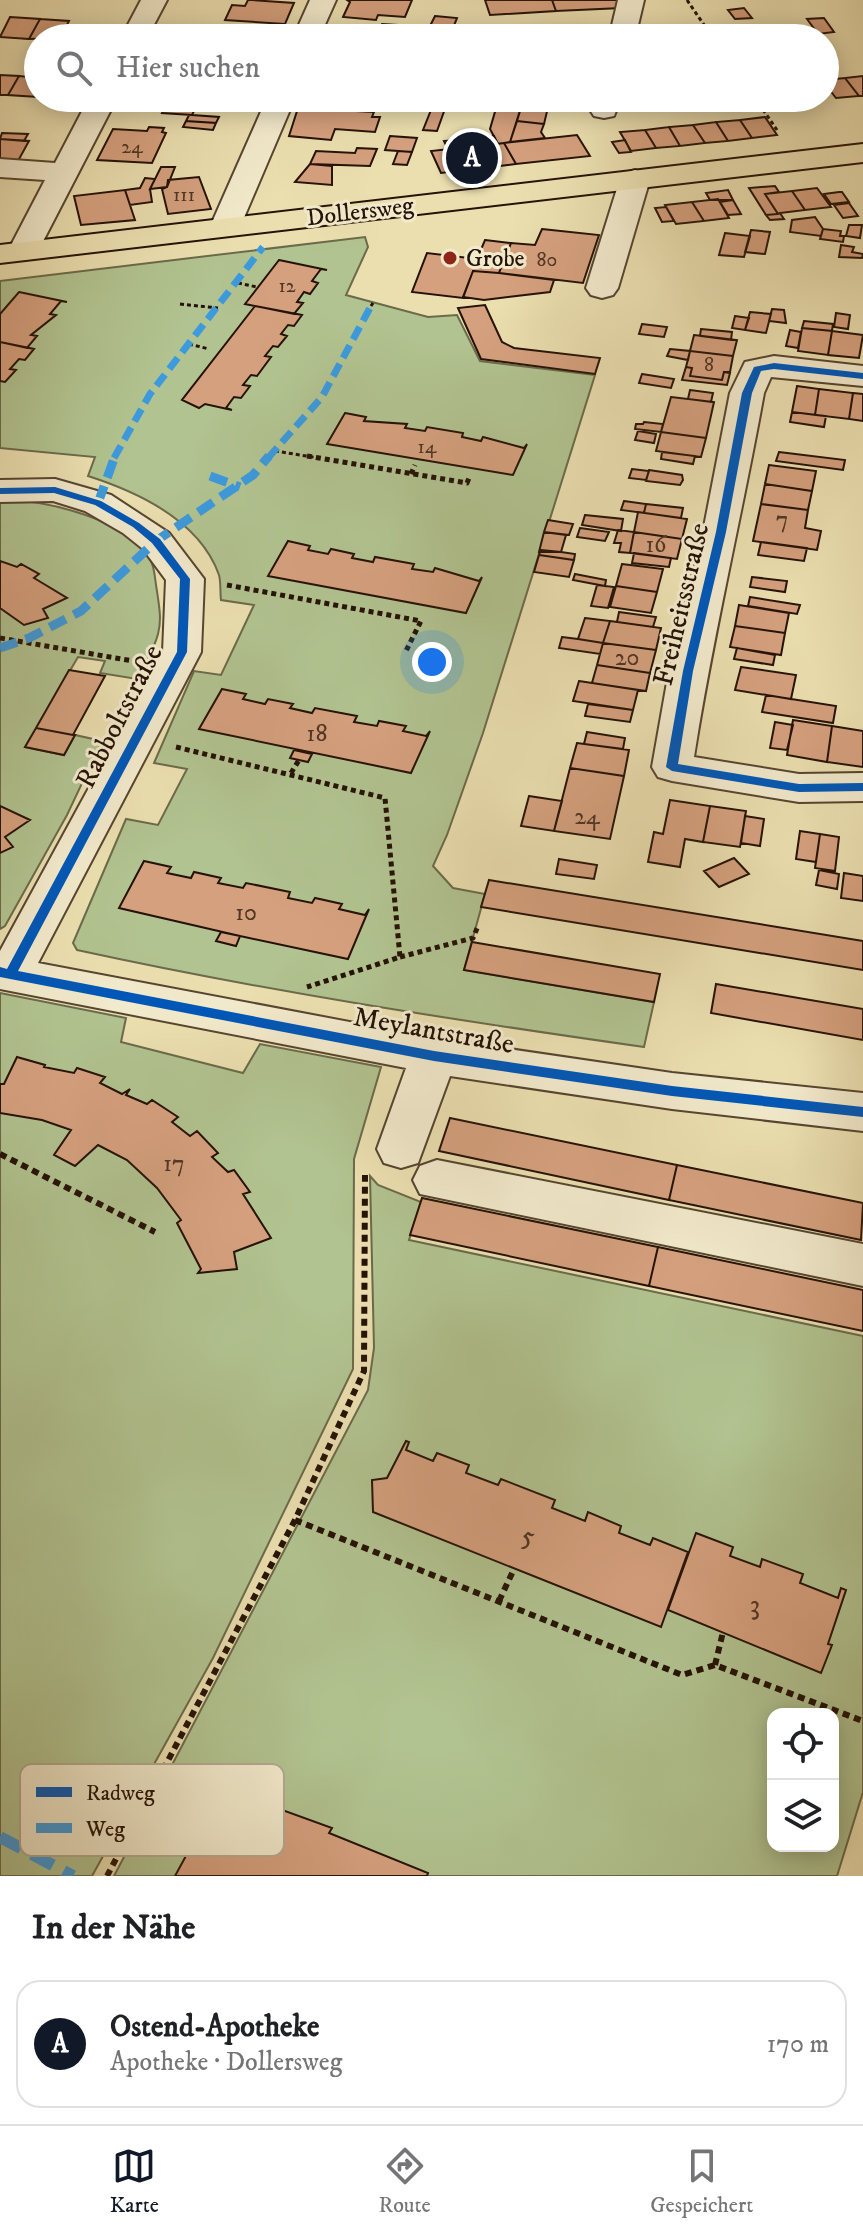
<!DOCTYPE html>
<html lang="de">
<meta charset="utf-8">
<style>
:root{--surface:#fff;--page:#f6f6f6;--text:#202124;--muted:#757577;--line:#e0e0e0;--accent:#111827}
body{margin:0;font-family:"IM FELL DW Pica",serif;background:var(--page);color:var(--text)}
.controls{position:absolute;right:24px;bottom:24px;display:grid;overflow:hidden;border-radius:16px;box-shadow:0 4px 20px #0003}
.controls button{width:72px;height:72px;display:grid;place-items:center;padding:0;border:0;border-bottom:2px solid var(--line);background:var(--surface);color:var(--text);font:40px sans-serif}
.you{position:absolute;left:432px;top:662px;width:28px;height:28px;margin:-20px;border:6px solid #fff;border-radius:50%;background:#1a73e8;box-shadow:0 0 0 12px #1a73e833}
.badge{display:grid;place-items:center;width:52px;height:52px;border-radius:50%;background:var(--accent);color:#fff;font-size:26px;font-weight:700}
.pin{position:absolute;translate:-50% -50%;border:4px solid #fff;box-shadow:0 2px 8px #0006}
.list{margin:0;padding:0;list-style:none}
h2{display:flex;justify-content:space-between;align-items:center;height:104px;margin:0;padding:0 32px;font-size:34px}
h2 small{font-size:26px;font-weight:400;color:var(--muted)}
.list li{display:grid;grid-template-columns:52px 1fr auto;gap:24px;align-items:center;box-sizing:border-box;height:128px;margin:0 16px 16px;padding:0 16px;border:2px solid var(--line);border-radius:24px}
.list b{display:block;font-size:30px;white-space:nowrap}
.list p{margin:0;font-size:26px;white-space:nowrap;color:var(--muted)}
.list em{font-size:26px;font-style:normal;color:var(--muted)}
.icon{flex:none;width:44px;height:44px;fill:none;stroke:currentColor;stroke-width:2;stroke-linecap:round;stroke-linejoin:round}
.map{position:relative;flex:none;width:863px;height:1876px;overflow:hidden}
.search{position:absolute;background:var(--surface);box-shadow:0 4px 20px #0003;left:24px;right:24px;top:24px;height:88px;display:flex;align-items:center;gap:20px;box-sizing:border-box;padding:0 28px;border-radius:44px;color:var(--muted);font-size:30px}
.sheet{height:248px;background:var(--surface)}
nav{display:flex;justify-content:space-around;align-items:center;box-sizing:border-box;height:112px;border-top:2px solid var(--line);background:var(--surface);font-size:22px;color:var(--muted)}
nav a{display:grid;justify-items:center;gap:4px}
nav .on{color:var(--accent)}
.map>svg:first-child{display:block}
.green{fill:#b1c390;stroke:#6b6a4b;stroke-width:2;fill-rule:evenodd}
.building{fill:#d5a07e;stroke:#251206;stroke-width:2}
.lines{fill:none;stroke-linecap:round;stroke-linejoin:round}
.minor-casing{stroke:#564530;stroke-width:4}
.major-casing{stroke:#251206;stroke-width:4}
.path-far2{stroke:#251206;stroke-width:3;stroke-dasharray:4 3;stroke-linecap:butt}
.path-far1{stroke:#251206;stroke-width:5;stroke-dasharray:5 4;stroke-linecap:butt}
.path{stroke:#251206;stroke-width:6;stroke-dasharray:7 5;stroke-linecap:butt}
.minor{fill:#f2eacc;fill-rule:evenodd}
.major{fill:#ebdfb0;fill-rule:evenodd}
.quiet-far2{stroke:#3c9add;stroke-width:7;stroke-dasharray:14 7;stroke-linecap:butt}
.quiet-far1{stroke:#3c9add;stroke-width:9;stroke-dasharray:18 9;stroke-linecap:butt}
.quiet{stroke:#3c9add;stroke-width:12;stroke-dasharray:24 12;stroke-linecap:butt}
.cycleway-casing{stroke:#f2eacc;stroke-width:5}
.cycleway{fill:#0057b8;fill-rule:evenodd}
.poi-dot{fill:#8f2418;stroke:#f2eacc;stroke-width:3}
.labels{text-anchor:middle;stroke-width:6;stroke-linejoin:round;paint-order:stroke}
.far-number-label{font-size:20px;fill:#513624}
.far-street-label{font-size:24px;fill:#251206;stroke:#f2eacc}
.far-poi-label{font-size:24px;fill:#251206;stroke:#f2eacc;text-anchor:start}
.number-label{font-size:24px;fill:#513624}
.street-label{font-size:28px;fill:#251206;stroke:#f2eacc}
.near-number-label{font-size:28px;fill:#513624}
.key{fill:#f2eacc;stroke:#b4a991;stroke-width:2}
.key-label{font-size:22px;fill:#251206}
</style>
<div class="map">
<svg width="863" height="1876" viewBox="0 0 863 1876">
<rect width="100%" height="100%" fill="#ebdfb0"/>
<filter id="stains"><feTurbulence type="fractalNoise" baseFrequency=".0025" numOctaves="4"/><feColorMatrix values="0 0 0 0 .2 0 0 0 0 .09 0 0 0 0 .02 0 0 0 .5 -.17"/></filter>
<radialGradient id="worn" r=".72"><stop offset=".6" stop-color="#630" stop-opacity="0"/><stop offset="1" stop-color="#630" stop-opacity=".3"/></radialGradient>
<path class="green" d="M365,237L368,247L346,295L428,317L457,315L480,361L595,375L483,733L447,835L433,866L453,888L485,894L464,970L654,1002L644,1047C454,1020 265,991 77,950L73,943L126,819L158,825L187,769L154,763L194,671L221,675L254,605L221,600C220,592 221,582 219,575C200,521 138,492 88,476L95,457L0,448V281Z
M0,499C44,500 128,518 151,561C155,569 155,581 157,591C159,606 162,619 158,634C154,650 144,665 137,679L100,673L105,661L78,657L25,747L64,755L75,735L102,741L67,815L5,926L0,929Z
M0,993L126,1018L121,1042L243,1073L260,1044L381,1067L354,1159L353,1369L213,1658L92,1876H0Z
M370,1176L378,1185L421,1202L409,1240L863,1336V1792L837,1876H114L368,1390L374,1348ZM773,1714H833V1846H773Z"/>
<path class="building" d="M248,0H251L294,3L285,24L225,20L232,5L245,6Z
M347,0H412L405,17L378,15L376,20L343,17L350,2Z
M485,0H552L556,11L490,15Z
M552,0H618L621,8L556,11Z
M744,8L752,18L735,19L728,10Z
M435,16L457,18L453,28L430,26Z
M10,17L40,19L29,39L0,37Z
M824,18L834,32L818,34L807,19Z
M40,19L69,21L60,38L29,39Z
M382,24L413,26L410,34L388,33L379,31Z
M341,29L388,32V33L384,38H335Z
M213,33L280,37L211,38Z
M0,75L19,76L8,95H0Z
M19,76L38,78V97L8,95Z
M863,76V96H859L845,78Z
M845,78L859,96L836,98L825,84V80Z
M182,98H255L249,111L178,106Z
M404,98H432L429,105L402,103Z
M760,98H786L790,103L765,106Z
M550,99L544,124L517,121L523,101Z
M523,101L510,142L498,144L490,129L497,105Z
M116,103H121L143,104L140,110L113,109Z
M166,105L178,106L196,107L192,115L162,113Z
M433,105L446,106L437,131L423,130Z
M298,108L374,112L372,117H380L375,132L335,129L331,140L289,136Z
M189,115H192L219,117L216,123L186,121Z
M765,117L777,135L752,138L740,120Z
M740,120L752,138L728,141L716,122Z
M186,121L216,123L213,130L183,127Z
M517,121L544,124L541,132L545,138L510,142Z
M716,122L728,141L705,143L693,125Z
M693,125L705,143L680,146L669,127Z
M149,127L164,128L162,132L166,133L152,163L97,160L113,129L147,131Z
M669,127L680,146L656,148L645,130Z
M645,130L656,148L631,151L620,132Z
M2,133L28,134L24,141L0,139Z
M577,135L590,156L516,164L504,143Z
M390,136L417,138L412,152L385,150Z
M494,136L498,144L448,149L444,141Z
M0,139L29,141L18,161L0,160Z
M625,140L631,152L619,153L612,142Z
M504,143L516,164L441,173L431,151Z
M357,148L377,149L370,166L310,164L316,151L355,153Z
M398,151L412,152L407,165L393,164Z
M310,164L332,166V185L295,182Z
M161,167H175L167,187L150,189Z
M199,177L211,209L168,214L162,189L167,187L168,180Z
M145,178L155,179L150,189L152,202L130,205L125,190L140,188Z
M775,186L779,192L765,194L778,214L766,215L749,188Z
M817,188L831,207L805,210L792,191Z
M125,190L135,220L81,225L74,196Z
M728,190L733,200H710L706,193Z
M792,191L805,210L780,213L784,219L770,220L766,215L778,214L765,194Z
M839,192H842L849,202L831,204L824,194Z
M718,199L729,218L704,221L692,202Z
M733,200L741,214L728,215L720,202Z
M692,202L704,221L676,224L665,205Z
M849,203L858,216L843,218L834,205Z
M666,207L674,221L662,222L655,208Z
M815,217L823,229L821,236L790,232L792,220Z
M849,225H862L860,238L846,236Z
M542,229L599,235L583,283L499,273L511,243L535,245Z
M823,229L841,231L840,236H844L843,242L820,239Z
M751,230L770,232L765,254L745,252Z
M725,233L750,236L744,257L719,255Z
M485,240L511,243L499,273L473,271L463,298L412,292L427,253L477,259Z
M841,245L854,247L852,252L863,254L862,258L839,257Z
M279,260L327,270L321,269L312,281L318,283L310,294L304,292L297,302L303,303L294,314L245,304Z
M473,271L499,273L554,280L550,292L484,300L463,297Z
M19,292L67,302L61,301L50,314L56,315L31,335L37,336L27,348L0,342V314Z
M485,305L502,342L514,348L600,358L595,374L481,359L458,308Z
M255,306L302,315L294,326L288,325L281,334L287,336L278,347L273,346L265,356L271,357L257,376L251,375L243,385L250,386L241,398L234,397L226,408L232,410L205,404L199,408L182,400Z
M772,309L784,310L786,323L769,321Z
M750,312L771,314L766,333L745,330Z
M836,313L850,315L848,329L834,327Z
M735,316L749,318L745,330L732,328Z
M804,321L833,324L832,331L802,328Z
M642,324L667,327L664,337L639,334Z
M802,328L832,331L828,355L798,351Z
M701,329L732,332L731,340L700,336Z
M790,330L801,332L798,348L786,346Z
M832,331L863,335L859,358L828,355Z
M694,335L737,340L733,356L690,351Z
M0,342L34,349L25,360L19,359L10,369L16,370L5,382L0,381Z
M670,349L690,351L688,360L667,356Z
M690,351L733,356L730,372H724L722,380L690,376L692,368L686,367Z
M686,367L692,368L690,376L722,380L724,372L730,373L727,385L682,380Z
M642,374L674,379L671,388L639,383Z
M797,386L819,389L815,415L792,412Z
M819,389L853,393L849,419L815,415Z
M690,390L713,393L711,402L688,399Z
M853,393L863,394V421L849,419Z
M671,397L714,402L706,438L661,432Z
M792,412L826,416L824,427L790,422Z
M345,413L366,417L364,421L407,424L405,428L425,431L427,427L463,433L462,437L481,441L483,437L524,448L527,444L513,475L327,444Z
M644,422L663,424L661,432L635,429L636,424H643Z
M638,431L656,434L654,443L635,440Z
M661,432L706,438L701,457L656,451Z
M662,452L695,456L693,464L661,459Z
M779,452L845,460L843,470L776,461Z
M769,465L816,471L812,491L765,484Z
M632,469L649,471L646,480L629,478Z
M649,470L682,475L683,480L680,485L646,481Z
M765,484L812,491L808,510L761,504Z
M624,501L646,504L644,513L621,510Z
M646,504L683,508L681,518L644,513Z
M761,504L808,510L805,528L821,531L817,550L753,541Z
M638,512L687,519L682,539L634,532Z
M585,515L623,519L621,531L582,525Z
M548,520L573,524L569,535L544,532Z
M580,528L609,532L605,541L577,537Z
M618,530L634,532L630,553L619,552L621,543H614Z
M544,532L566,535L561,552H539Z
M634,532L682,539L677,559L630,553Z
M288,541L310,546L308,550L328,554L331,549L354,554L352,558L373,562L375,557L414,564L412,569L433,572L435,568L479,581L482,577L466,613L268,576Z
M761,542L807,548L804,561L758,555Z
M541,550L561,552L575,554L574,560L539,555Z
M634,553L671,558L669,567L632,563Z
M539,555L574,560L569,577L534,572Z
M0,561L17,567L21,564L39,574L34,578L67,598L43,609L48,618L24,625L0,608Z
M622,564L663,569L657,592L616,586Z
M575,574L606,580L605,586L573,580Z
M752,577L787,581L785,592L750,587Z
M597,585L614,587L608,608L591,606Z
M616,586L657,592L651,613L610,607Z
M750,597L800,605L797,614L748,606Z
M739,605L789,613L785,633L735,626Z
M619,612L656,617L653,627L617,622Z
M585,618L610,621L603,643L578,639Z
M610,621L661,628L656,650L603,643Z
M735,626L785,633L781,655L730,647Z
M562,637L578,639L603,643L600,654L559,648Z
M603,643L656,650L650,673L597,665Z
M737,648L775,655L773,665L734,659Z
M597,665L650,673L646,691L592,683Z
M741,667L796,675L791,699L735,690Z
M69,670L105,676L73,735L36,728Z
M579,681L638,690L633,710L573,701Z
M222,689L246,694L243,699L265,704L268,699L293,704L290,708L312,713L315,708L357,716L354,722L377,726L379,721L406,726L403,731L426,736L430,731L411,773L199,729Z
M766,695L836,706L833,723L762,712Z
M588,704L633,710L630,722L585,716Z
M793,720L832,726L827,762L787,755Z
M775,722L793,725L787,750L770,748Z
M832,726L863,731V767L827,762Z
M36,728L73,735H75L64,755L25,747Z
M587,732L625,738L623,749L584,744Z
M577,743L629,750L624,776L570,768Z
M294,750L312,754L308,762L290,758Z
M570,768L624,776L610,839L554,831Z
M529,796L562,801L554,831L521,826Z
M670,800L710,806L703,842L685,839L680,867L648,862L654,832L663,834Z
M0,806L30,820L5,837L13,847L0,853Z
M710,806L746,811L740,847L703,842Z
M745,816L764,819L760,846L741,843Z
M800,831L820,834L816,862L796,859Z
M820,834L839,837L835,871L815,868Z
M734,858L749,874L719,887L704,871Z
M559,859L597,865L594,879L556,874Z
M144,861L171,867L167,873L191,878L194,872L221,878L218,883L243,888L246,883L290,892L288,898L312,903L315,898L342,904L339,909L365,915L369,909L348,959L240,936L119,908Z
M819,870L839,874L837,889L816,885Z
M844,873L863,876V901L841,898Z
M489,880L863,941V970L481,907Z
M221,932L240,936L236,946L216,941Z
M472,942L660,974L654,1002L464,970Z
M716,984L863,1009V1040L711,1013Z
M17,1057L45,1065L44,1067L74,1073L77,1068L105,1077L100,1083L122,1094L130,1089L126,1095L147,1104L152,1100L178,1117L172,1122L190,1136L197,1131L218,1153L212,1157L228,1172L234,1170L250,1192L243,1194L271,1238L234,1252L237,1269L198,1273L201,1269L177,1223L181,1220L157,1188L127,1160L98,1145L75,1166L54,1155L71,1130L42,1120L0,1113V1084H4Z
M450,1118L677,1165L669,1200L439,1151Z
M677,1165L863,1203L861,1240L669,1200Z
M422,1198L658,1247L649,1286L410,1235Z
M658,1247L863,1290V1331L649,1286Z
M406,1441L409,1442L406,1450L433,1461L437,1453L469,1465L466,1473L498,1485L501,1479L555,1500L552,1508L585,1521L588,1512L621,1526L619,1533L650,1545L653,1538L688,1552L661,1627L373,1512L372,1480L387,1478Z
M696,1533L733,1547L730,1556L760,1567L762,1559L803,1574L800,1583L838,1598L841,1588L846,1590L828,1644L832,1645L821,1673L668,1610Z
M230,1784L262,1798L260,1802L332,1828L329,1833L428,1873L427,1876H175L224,1786L228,1788Z"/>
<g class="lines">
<g class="minor-casing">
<path id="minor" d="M141,0H167L147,38H121Z
M310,0H336L319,38H293Z
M618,0H644L635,38H609Z
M89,98H117L38,251L34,258L23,260L12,258L8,251L45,180L0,177V159L55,163Z
M267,98H295L240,227L236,233L225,236L214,233L210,227Z
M593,98H621L614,116L604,118L594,116L590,110Z
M635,170L645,173L650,179L618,288L613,295L602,298L591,295L586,288L620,179L625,173Z
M774,356L863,366V386L771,377L764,393C742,515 713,635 694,757L799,774L863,773V801L799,802L672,781L658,777L652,767L669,671L703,532L730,393L745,362Z
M55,479L111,495L169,533L204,579L201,652L38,963L434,1038L672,1073L863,1093V1131L672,1109L450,1076L418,1163L401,1168L384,1163L377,1149L406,1068L0,989V951L163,652L166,580L143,549L123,533L85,511L53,501L0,502V480Z
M437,1160L863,1244V1286L420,1194L413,1180L420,1166Z"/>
</g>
<g class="major-casing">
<path id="major" d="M863,144V162L0,263V245Z"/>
</g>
<path class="path-far2" d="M687,0L713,38
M755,98L777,130
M238,283L257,287
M180,304L218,308
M371,306L373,303
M189,344L209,349
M275,451L319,458"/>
<path class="path-far1" d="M307,456L467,483L469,478
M411,474L415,465
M227,585L421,621L406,651
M0,638L133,661
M176,747L385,798L400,957L307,987
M291,773L299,760
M400,957L473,938L478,926"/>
<path class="path" d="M0,1154L155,1232
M295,1520L682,1675L715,1665L863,1721
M499,1601L514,1569
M715,1665L723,1632
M107,1876L295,1520L364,1371L365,1175"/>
<use href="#minor" class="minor"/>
<use href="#major" class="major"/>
<path class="quiet-far2" d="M114,458L150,394L263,247
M268,458L322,397L371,306"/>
<path class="quiet-far1" d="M210,476L240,487
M98,503L115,456
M0,648L29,638L81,611L156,541L253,475L269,456"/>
<path class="quiet" d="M0,1837L73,1876"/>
<g class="cycleway-casing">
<path id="cycleway" d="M774,363L863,373V379L774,369L761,371L752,393L726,532L693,671L678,764L799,784L863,783V791L799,792L672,771L666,767L683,671L716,532L742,393L754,367Z
M55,487L101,501L139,523L160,539L190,579L187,652L18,971L434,1051L672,1086L863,1107V1117L672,1096L434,1061L0,977V967L7,969L177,652L180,579L152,543L133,527L95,505L54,493L0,494V488Z"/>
</g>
<use href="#cycleway" class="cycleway"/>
</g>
<circle class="poi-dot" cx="450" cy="258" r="8"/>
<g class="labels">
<g class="far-number-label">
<text x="132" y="153">24</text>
<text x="184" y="201">111</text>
<text x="547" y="266">80</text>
<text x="287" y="292">12</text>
<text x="709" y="371">8</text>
<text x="427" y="453">14</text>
</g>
<g class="far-street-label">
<text transform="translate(360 211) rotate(-7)" y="8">Dollersweg</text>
</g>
<g class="far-poi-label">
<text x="466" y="266">Grobe</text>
</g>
<g class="number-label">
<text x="782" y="527">7</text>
<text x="656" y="552">16</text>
<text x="627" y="665">20</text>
<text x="317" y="741">18</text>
<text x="587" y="824">24</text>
<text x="246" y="920">10</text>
<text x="174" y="1171">17</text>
</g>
<g class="street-label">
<text transform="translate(680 604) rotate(-77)" y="10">Freiheitsstraße</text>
<text transform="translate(118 716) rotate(-63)" y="10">Rabboltstraße</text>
<text transform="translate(434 1029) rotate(10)" y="10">Meylantstraße</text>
</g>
<g class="near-number-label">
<text x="528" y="1545">5</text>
<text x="755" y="1614">3</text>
</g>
</g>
<rect x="20" y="1764" width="264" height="92" rx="12" class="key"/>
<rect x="36" y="1787" width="36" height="10" fill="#0057b8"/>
<rect x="36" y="1823" width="36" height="10" fill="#3c9add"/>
<g class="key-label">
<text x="86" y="1800">Radweg</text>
<text x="86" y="1836">Weg</text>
</g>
<rect width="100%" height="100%" filter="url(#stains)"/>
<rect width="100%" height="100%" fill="url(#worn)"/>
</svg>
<div class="controls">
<button><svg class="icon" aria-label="locate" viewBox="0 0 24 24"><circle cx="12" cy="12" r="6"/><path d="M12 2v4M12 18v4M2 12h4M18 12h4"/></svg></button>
<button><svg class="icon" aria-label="layers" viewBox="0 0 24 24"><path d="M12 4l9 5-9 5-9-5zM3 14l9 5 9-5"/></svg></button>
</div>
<div class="you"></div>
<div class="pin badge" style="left:472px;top:158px">A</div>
<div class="search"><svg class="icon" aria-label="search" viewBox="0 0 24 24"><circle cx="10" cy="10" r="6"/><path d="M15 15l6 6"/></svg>Hier suchen</div>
</div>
<section class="sheet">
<h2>In der Nähe<small></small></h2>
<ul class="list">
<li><span class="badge">A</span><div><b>Ostend-Apotheke</b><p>Apotheke · Dollersweg</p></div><em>170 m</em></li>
</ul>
</section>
<nav>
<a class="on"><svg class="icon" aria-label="map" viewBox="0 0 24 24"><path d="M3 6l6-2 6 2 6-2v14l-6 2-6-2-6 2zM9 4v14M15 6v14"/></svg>Karte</a>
<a><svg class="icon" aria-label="directions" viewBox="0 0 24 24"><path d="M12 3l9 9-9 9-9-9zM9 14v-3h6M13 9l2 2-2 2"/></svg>Route</a>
<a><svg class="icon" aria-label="saved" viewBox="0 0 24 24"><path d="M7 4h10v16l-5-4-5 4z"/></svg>Gespeichert</a>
</nav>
